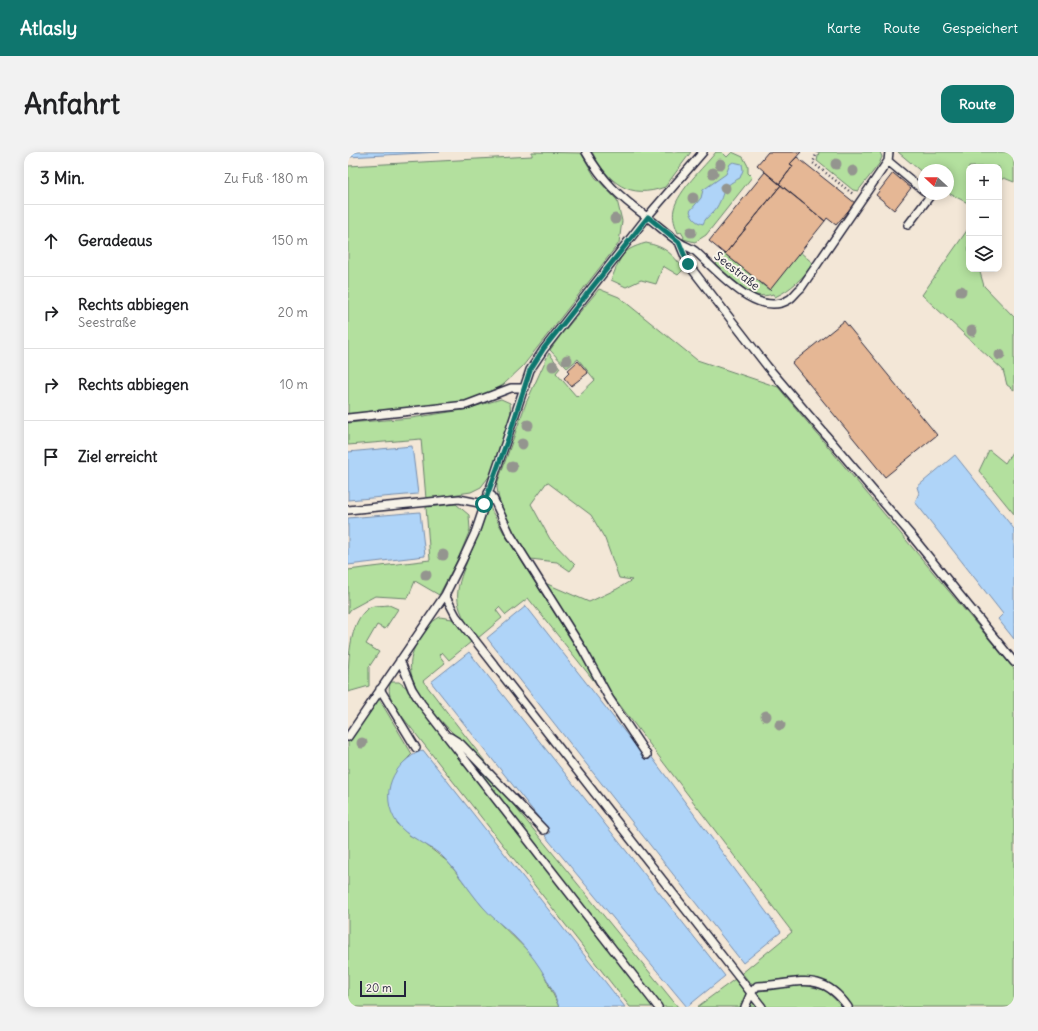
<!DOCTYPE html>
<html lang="de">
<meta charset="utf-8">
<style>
:root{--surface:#fff;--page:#f2f2f2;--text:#202124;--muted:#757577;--line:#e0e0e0;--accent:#0f766e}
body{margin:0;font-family:Delius,sans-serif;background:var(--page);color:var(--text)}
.controls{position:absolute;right:12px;top:12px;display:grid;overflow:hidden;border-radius:8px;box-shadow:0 2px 10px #0003}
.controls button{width:36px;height:36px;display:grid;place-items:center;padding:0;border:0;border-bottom:1px solid var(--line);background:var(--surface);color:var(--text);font:20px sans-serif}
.compass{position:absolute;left:570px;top:12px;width:36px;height:36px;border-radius:50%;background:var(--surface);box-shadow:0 2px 10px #0003;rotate:291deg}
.scale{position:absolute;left:12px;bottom:10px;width:46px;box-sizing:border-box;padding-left:4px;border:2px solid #22223b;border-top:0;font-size:11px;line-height:14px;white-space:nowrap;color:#22223b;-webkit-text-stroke:3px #f7f3e8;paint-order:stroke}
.stop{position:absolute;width:12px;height:12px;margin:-9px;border:3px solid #0f766e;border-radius:50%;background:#fff}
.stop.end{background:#0f766e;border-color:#fff;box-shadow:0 1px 4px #0008}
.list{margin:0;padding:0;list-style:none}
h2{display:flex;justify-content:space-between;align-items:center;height:52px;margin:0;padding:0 16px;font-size:17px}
h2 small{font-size:13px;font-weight:400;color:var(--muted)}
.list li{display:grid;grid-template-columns:26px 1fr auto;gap:12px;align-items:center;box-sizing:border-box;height:72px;padding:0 16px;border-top:1px solid var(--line)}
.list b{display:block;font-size:15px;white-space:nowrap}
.list p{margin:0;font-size:13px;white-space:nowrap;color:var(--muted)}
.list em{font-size:13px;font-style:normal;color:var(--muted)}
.icon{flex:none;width:22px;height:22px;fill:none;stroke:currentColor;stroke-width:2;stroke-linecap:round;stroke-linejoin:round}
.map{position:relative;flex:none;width:666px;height:855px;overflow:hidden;border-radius:12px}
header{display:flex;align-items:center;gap:24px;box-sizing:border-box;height:56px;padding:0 20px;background:var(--accent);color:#fff}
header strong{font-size:19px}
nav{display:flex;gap:22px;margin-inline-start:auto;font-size:14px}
.intro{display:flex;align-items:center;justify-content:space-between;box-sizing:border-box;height:96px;padding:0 24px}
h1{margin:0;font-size:28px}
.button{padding:10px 18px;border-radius:12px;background:var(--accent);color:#fff;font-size:14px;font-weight:700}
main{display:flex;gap:24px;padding:0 24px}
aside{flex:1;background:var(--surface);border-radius:12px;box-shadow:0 2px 10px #0003}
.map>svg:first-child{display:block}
.green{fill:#b3e09e;stroke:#6a816c}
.water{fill:#afd4f8;stroke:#778dac}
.building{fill:#e5b795;stroke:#22223b}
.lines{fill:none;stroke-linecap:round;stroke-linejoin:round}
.lane-casing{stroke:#22223b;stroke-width:10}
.path{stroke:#22223b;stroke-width:2.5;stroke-dasharray:1 3;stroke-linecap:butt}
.lane{stroke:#f7f3e8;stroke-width:7}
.tree{fill:#94958f}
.route{stroke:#0f766e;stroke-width:5}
.labels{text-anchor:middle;stroke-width:4;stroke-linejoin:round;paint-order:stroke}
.street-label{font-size:12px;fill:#22223b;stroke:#f7f3e8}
</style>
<header>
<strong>Atlasly</strong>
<nav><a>Karte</a><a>Route</a><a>Gespeichert</a></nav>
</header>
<div class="intro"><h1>Anfahrt</h1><a class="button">Route</a></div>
<main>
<aside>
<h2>3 Min.<small>Zu Fuß · 180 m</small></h2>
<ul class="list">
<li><svg class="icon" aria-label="ahead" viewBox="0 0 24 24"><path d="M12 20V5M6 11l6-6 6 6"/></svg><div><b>Geradeaus</b></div><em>150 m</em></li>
<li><svg class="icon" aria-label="right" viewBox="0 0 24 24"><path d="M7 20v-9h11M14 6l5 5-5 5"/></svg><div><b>Rechts abbiegen</b><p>Seestraße</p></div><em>20 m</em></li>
<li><svg class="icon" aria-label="right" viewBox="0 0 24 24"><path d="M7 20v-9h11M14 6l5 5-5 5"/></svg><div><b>Rechts abbiegen</b></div><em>10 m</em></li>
<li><svg class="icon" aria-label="arrive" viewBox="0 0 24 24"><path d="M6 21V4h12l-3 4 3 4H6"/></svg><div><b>Ziel erreicht</b></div></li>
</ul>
</aside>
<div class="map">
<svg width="666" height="855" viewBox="0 0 666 855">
<rect width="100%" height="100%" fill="#f3e7d7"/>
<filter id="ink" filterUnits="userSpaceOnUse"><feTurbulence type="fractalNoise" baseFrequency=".025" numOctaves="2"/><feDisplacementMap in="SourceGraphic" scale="8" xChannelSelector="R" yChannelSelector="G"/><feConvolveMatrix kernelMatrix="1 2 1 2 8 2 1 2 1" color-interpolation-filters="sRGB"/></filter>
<g filter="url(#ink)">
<path class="green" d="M184,0L233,1L247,25L269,48L274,69L271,91L175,214L155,233L132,246L105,252L0,262V14L184,4Z
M244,0H343L317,35C281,48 261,31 244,0Z
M368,0H374L379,5L384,0L395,5L400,14V21L404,25L358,83L347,90L335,87L336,85L333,80L330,81C327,73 324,66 326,57C330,39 356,15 368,0Z
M471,0H532L534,5L531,12L510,39L505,38L469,9Z
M550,0H666V30L656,26L651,29V15H621L620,51L600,41V18H576V22Z
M620,77L621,117H631L636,134L666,165V238L659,233L655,218L574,143Z
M298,91C318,95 323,101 336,117L330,123L315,114L308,132L293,128L278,135L263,128C273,105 272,98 298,91Z
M452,100L466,112C454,126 444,137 427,145L425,142C402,150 386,129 369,115L368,112L377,102L421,138Z
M251,137L271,145L349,208L430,235L666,517V855H503C472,814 447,826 403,832L394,821L444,780L259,536L197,431L241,450L269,437L284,428L271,426L257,387L243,363L199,330L183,352L202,387L227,413L222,419L209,410L182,407C171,388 148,354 149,332L178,251L201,201L212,216L208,221L229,245L247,228L230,207L219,216L202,198L212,184Z
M153,247L162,251L163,264L143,322L133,335L123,340L78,347L73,287L0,293V271L63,266L115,258Z
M641,298L657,311L664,300L666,302V362L631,319Z
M108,352L121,363L122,378L110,407L91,443L67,429L60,446L27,444L3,457L0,461V418L82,408L78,355Z
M141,354L157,383L243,519L250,534L180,446L158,463L151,455L148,458L154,466L130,486C101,451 107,438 123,400C130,385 135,369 141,354Z
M41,453L50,457L37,477L29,473L18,492L31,500L21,515V534L0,540C0,513 0,468 22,455C27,453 35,454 41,453Z
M92,465L104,467L123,490L101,508L94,500L91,503L97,511L75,529L146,621C124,598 68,552 63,521C61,509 65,496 72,486C78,477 82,470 92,465Z
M43,530H51L59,536L306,855H282L53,563C47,553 37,542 43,530Z
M31,547L64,602L53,613L49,672L61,683L73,689L100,710L135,755L183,802L193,816L211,855H0V590L28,549Z
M119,604L150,634L330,855H314Z
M387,827L408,855H349Z
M452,832L477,838L495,855H418L406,840Z"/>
<path class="water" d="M0,0H92L0,5Z
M385,10L394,12L395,18L392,26C371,36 378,40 369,55C365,62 358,64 355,72C347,70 344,66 342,59L353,46L355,38L378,22L382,12Z
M64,294L70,342L0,348V300Z
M607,303L666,377V487L650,467L655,462L567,350L571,341L569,335Z
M72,360L77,404L0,413V366Z
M178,454L298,607L303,604L433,780L395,811L139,486Z
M121,500L377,824L339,855L197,684L202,680L83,530Z
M75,598L277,855H211C202,828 186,804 166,784C156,774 144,766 135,755C120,738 109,718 93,703C80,692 57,684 49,671C30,642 45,610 75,598Z"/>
<path class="building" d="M420,0H453L442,12L445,14L431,32L409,13Z
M449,5L507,51L488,73L479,66L477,69L431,32L445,14L442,12Z
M417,20L433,33L377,102L361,89Z
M545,21L563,36L546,58L528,43Z
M433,33L477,69L422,138L377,102Z
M496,169L589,283L537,325L444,211Z
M230,209L240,221L223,234L216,226L221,221L219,219Z"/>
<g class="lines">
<g class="lane-casing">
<path id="lane" d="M355,0L299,65C310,73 320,83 331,90C336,94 342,95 347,99C369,118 409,168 442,147C446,144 449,139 453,136L540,9
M541,0L540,9L576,39
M560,73L582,44L580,42
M331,90L340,112L419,214L563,383L666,510
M0,266L118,253L163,236H177
M140,341L144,344L162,382L235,498L261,546L299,603
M0,358L111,347L136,352
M97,443L108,464L414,855
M52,508L64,537L73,551L310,855
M32,537L68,596
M0,585L97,443L114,409L127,381L182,218L196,197L299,65C272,45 255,30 238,0
M102,585L113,592L196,678
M397,855L403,841L409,834C446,834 472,815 500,855"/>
</g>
<path class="path" d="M469,0L465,11L505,42"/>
<use href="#lane" class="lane"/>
</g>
<g class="tree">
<circle cx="372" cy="12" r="5.5"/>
<circle cx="488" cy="12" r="5.5"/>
<circle cx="505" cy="19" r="5.5"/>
<circle cx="365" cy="21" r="5.5"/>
<circle cx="377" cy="36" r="5.5"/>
<circle cx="345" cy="46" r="5.5"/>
<circle cx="267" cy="67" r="5.5"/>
<circle cx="343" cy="80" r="5.5"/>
<circle cx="613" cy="139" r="5.5"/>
<circle cx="624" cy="179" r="5.5"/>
<circle cx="652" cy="203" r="5.5"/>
<circle cx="219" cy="208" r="5.5"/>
<circle cx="205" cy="214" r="5.5"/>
<circle cx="180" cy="273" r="5.5"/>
<circle cx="174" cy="292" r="5.5"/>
<circle cx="164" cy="315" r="5.5"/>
<circle cx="95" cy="403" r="5.5"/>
<circle cx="78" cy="423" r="5.5"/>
<circle cx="418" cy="564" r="5.5"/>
<circle cx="432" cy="573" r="5.5"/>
<circle cx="14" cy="591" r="5.5"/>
</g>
</g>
<g class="lines" filter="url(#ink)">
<path class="route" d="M136,352L161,284L182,218L196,196L300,65L331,90L340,112"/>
</g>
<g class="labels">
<g class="street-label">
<text transform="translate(389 119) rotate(38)" y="4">Seestraße</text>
</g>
</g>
</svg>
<div class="controls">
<button>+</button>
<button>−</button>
<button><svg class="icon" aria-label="layers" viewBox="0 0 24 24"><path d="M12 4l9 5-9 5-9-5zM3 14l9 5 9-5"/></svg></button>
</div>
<svg class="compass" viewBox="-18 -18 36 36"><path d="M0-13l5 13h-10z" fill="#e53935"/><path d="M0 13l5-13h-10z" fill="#757577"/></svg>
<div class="scale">20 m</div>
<div class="stop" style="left:136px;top:352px"></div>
<div class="stop end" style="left:340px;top:112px"></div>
</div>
</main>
